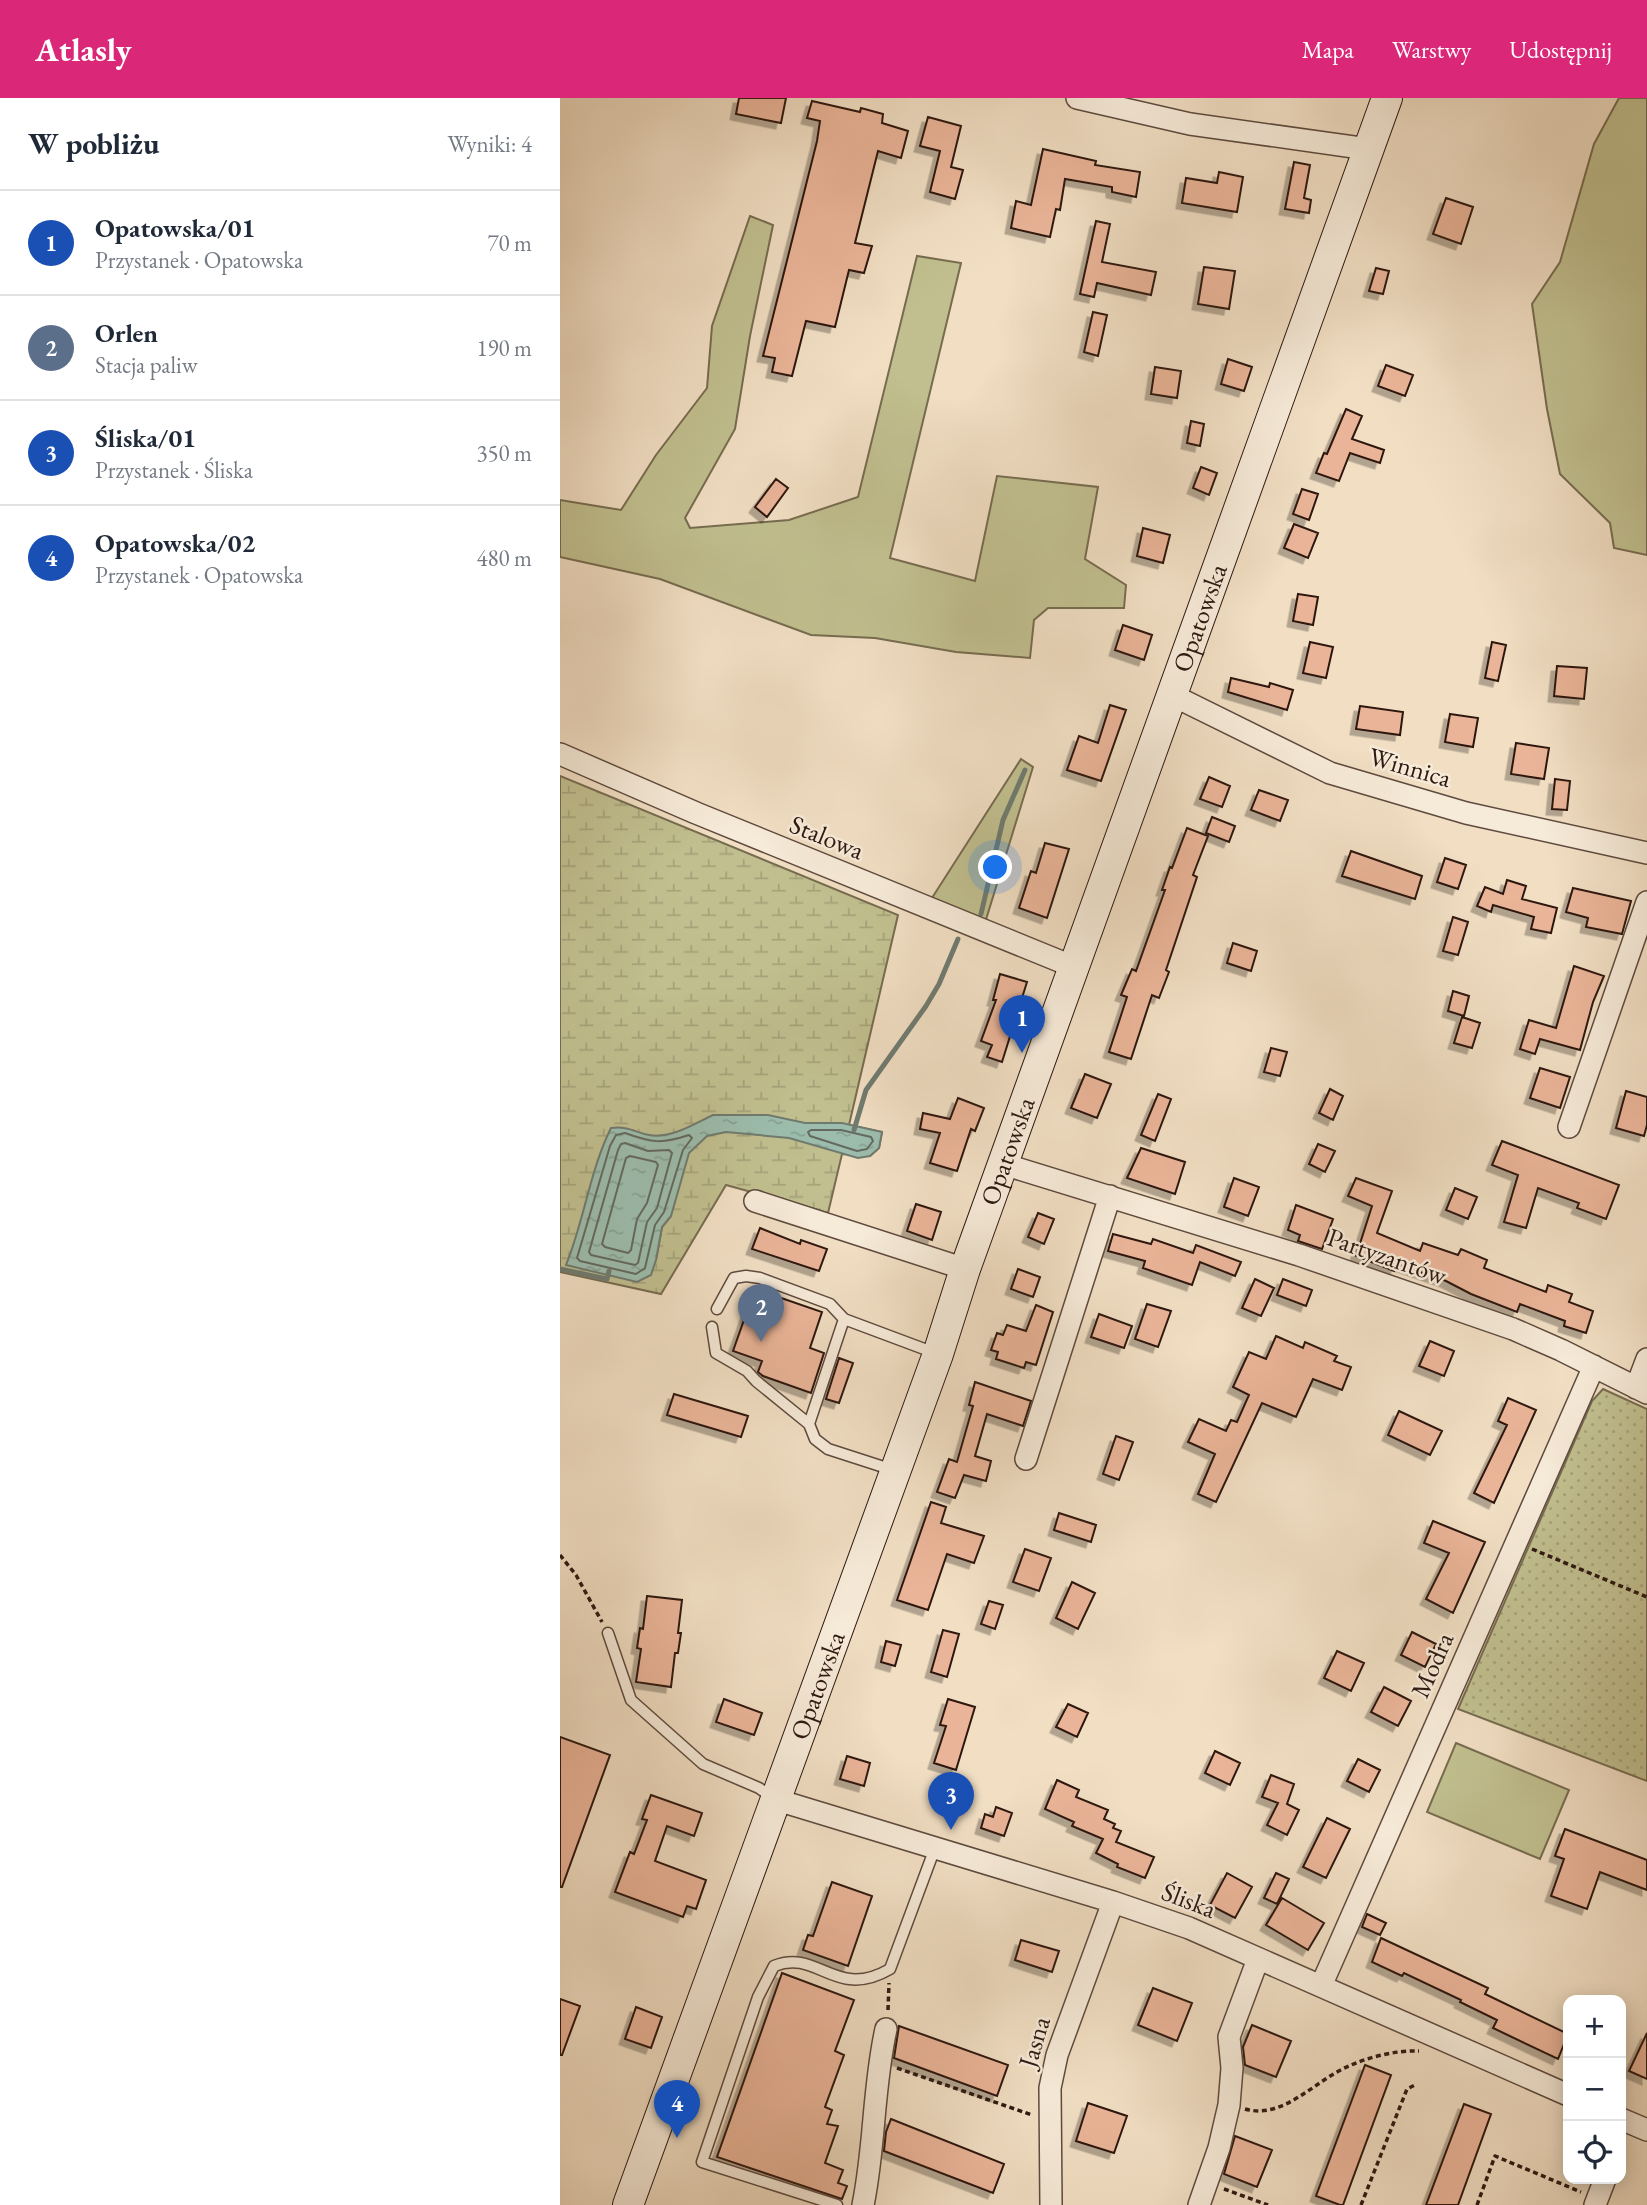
<!DOCTYPE html>
<html lang="pl">
<meta charset="utf-8">
<style>
:root{--surface:#fff;--page:#f6f6f7;--text:#1f2937;--muted:#747a83;--line:#e0e1e3;--accent:#db2777}
body{margin:0;font-family:"EB Garamond",serif;background:var(--page);color:var(--text)}
.controls{position:absolute;right:21px;bottom:21px;display:grid;overflow:hidden;border-radius:14px;box-shadow:0 4px 18px #0003}
.controls button{width:63px;height:63px;display:grid;place-items:center;padding:0;border:0;border-bottom:2px solid var(--line);background:var(--surface);color:var(--text);font:35px sans-serif}
.you{position:absolute;left:436px;top:770px;width:24px;height:24px;margin:-18px;border:5px solid #fff;border-radius:50%;background:#1a73e8;box-shadow:0 0 0 10px #1a73e833}
.badge{display:grid;place-items:center;width:46px;height:46px;border-radius:50%;background:var(--accent);color:#fff;font-size:23px;font-weight:700}
.pin{position:absolute;translate:-50% -58px;filter:drop-shadow(0 2px 4px #0008)}
.pin::after{content:'';position:absolute;top:37px;width:24px;height:21px;background:inherit;clip-path:polygon(0 0,100% 0,50% 100%)}
.list{margin:0;padding:0;list-style:none}
h2{display:flex;justify-content:space-between;align-items:center;height:91px;margin:0;padding:0 28px;font-size:30px}
h2 small{font-size:23px;font-weight:400;color:var(--muted)}
.list li{display:grid;grid-template-columns:46px 1fr auto;gap:21px;align-items:center;box-sizing:border-box;height:105px;padding:0 28px;border-top:2px solid var(--line)}
.list b{display:block;font-size:26px;white-space:nowrap}
.list p{margin:0;font-size:23px;white-space:nowrap;color:var(--muted)}
.list em{font-size:23px;font-style:normal;color:var(--muted)}
.icon{flex:none;width:38px;height:38px;fill:none;stroke:currentColor;stroke-width:2;stroke-linecap:round;stroke-linejoin:round}
.map{position:relative;flex:none;width:1087px;height:2107px;overflow:hidden}
header{display:flex;align-items:center;gap:42px;box-sizing:border-box;height:98px;padding:0 35px;background:var(--accent);color:#fff}
header strong{font-size:33px}
nav{display:flex;gap:38px;margin-inline-start:auto;font-size:24px}
main{display:flex}
aside{flex:1;background:var(--surface)}
.map>svg:first-child{display:block}
.grass{fill:#c1bf8f;stroke:#776c50;stroke-width:2}
.wetland{fill:url(#wetland-marsh);stroke:#776c50;stroke-width:2;fill-rule:evenodd}
.garden{fill:url(#garden-dots);stroke:#776c50;stroke-width:2}
.water{fill:url(#water-ripples);stroke:#707b6f;stroke-width:2}
.lines{fill:none;stroke-linecap:round;stroke-linejoin:round}
.shore{stroke:#646a5f;stroke-width:2}
.stream{stroke:#707b6f;stroke-width:5}
.building{fill:#eab498;stroke:#2d1811;stroke-width:2;filter:url(#shadow)}
.lane-casing{stroke:#5e4a3e;stroke-width:13}
.street-casing{stroke:#5e4a3e;stroke-width:24}
.secondary-casing{stroke:#2d1811;stroke-width:32}
.path{stroke:#2d1811;stroke-width:3.5;stroke-dasharray:5 3.5;stroke-linecap:butt}
.lane{stroke:#f6ead8;stroke-width:10}
.street{stroke:#f6ead8;stroke-width:21}
.secondary{stroke:#f6ead8;stroke-width:30}
.labels{text-anchor:middle;stroke-width:5;stroke-linejoin:round;paint-order:stroke}
.street-label{font-size:26px;fill:#2d1811;stroke:#f6ead8}
</style>
<header>
<strong>Atlasly</strong>
<nav><a>Mapa</a><a>Warstwy</a><a>Udostępnij</a></nav>
</header>
<main>
<aside>
<h2>W pobliżu<small>Wyniki: 4</small></h2>
<ul class="list">
<li><span class="badge" style="background:#1a4fb4">1</span><div><b>Opatowska/01</b><p>Przystanek · Opatowska</p></div><em>70 m</em></li>
<li><span class="badge" style="background:#5c6f8a">2</span><div><b>Orlen</b><p>Stacja paliw</p></div><em>190 m</em></li>
<li><span class="badge" style="background:#1a4fb4">3</span><div><b>Śliska/01</b><p>Przystanek · Śliska</p></div><em>350 m</em></li>
<li><span class="badge" style="background:#1a4fb4">4</span><div><b>Opatowska/02</b><p>Przystanek · Opatowska</p></div><em>480 m</em></li>
</ul>
</aside>
<div class="map">
<svg width="1087" height="2107" viewBox="0 0 1087 2107">
<defs>
<pattern id="wetland-marsh" width="20" height="14" patternUnits="userSpaceOnUse" patternTransform="scale(1.75)"><rect width="20" height="14" fill="#c1bf8f"/><path d="M1 5h8M5 5V1M11 12h8M15 12V8" fill="none" stroke="#a6a37a"/></pattern>
<pattern id="garden-dots" width="8" height="8" patternUnits="userSpaceOnUse" patternTransform="scale(1.75)"><rect width="8" height="8" fill="#c1bf8f"/><path d="M2 2h.1M6 6h.1" fill="none" stroke="#a6a37a" stroke-width="1.8" stroke-linecap="round"/></pattern>
<pattern id="water-ripples" width="26" height="14" patternUnits="userSpaceOnUse" patternTransform="scale(1.75)"><rect width="26" height="14" fill="#9cbdad"/><path d="M2 4q2-2 4 0t4 0M15 11q2-2 4 0t4 0" fill="none" stroke="#87a294"/></pattern>
<filter id="shadow"><feDropShadow dx="-5.5" dy="5.5" stdDeviation="0" flood-color="#0004"/></filter>
</defs>
<rect width="100%" height="100%" fill="#f1dec3"/>
<filter id="stains"><feTurbulence type="fractalNoise" baseFrequency=".00286" numOctaves="4"/><feColorMatrix values="0 0 0 0 .2 0 0 0 0 .09 0 0 0 0 .02 0 0 0 .5 -.17"/></filter>
<radialGradient id="worn" r=".72"><stop offset=".6" stop-color="#630" stop-opacity="0"/><stop offset="1" stop-color="#630" stop-opacity=".3"/></radialGradient>
<path class="grass" d="M1059,0H1087V457L1054,450L1050,425L1000,376L987,311L972,206L1000,164L1034,46Z
M190,118L213,127L190,238L175,331L125,420L130,430L229,422L298,399L357,158L401,165L330,460L415,483L437,378L538,389L525,461L566,487L564,510H488L474,522L470,560L396,554L315,540L251,537L100,481L0,459V402L61,412L96,357L147,290L152,228Z
M461,661L473,669L424,828L370,803Z
M896,1645L1009,1692L980,1761L867,1714Z"/>
<path class="wetland" d="M0,678L338,817L289,1027L322,1034L319,1050L310,1058L282,1056L268,1115L166,1087L101,1196L0,1174ZM111,1118L102,1129L96,1162L25,1160Z"/>
<path class="garden" d="M1043,1291L1087,1311V1683L898,1611L1032,1303Z"/>
<path class="water" d="M153,1017H208L245,1025H282L322,1034L319,1050L310,1058L298,1060L229,1040L166,1034L147,1038L129,1055L111,1118L102,1129L96,1162L91,1177L77,1184L6,1167C24,1123 30,1072 51,1030C69,1028 74,1034 89,1037C111,1041 134,1026 153,1017Z"/>
<g class="lines">
<path class="shore" d="M251,1032H281L311,1039L313,1043L307,1051L297,1053L250,1038L248,1034Z
M65,1035C92,1045 102,1046 129,1037L132,1040L123,1052L104,1114L95,1127L85,1170L76,1176L20,1163L17,1160L50,1048L56,1037Z
M65,1045L88,1053L109,1052L112,1055L97,1110L87,1124L78,1165L75,1167L31,1157L29,1154L58,1052L61,1046Z
M70,1058L96,1064L98,1067L87,1105L77,1121L71,1152L68,1155L45,1149L42,1146L66,1060Z"/>
<path class="stream" d="M421,816L443,722L465,672
M294,1032L306,992L366,908L379,886L398,841
M0,1171L47,1181L49,1173"/>
</g>
<path class="building" d="M179,0H226L221,25L176,16Z
M252,3L300,14L301,10L323,16L322,25L348,33L341,60L318,53L295,145L312,148L304,175L289,172L275,229L246,223L232,278L212,274L215,260L203,258L257,43L260,23L247,20Z
M368,19L401,28L391,69L403,72L395,101L370,94L380,53L360,48Z
M483,51L536,63L535,67L580,74L576,99L552,94V89L505,81L500,112L496,111L490,139L451,130L456,103L471,107Z
M734,64L750,67L744,100L751,102L749,115L725,111Z
M659,74L683,79L677,114L622,105L626,80L657,85Z
M886,100L913,109L901,146L873,136Z
M536,123L550,126L542,164L596,174L591,197L537,185L534,199L520,196Z
M644,169L675,173L669,211L638,206Z
M816,170L829,173L823,196L809,193Z
M533,214L547,217L538,258L524,254Z
M668,261L692,269L684,293L661,286Z
M826,267L853,277L845,298L818,288Z
M595,269L621,273L617,300L591,296Z
M786,311L802,318L792,341L824,352L820,365L790,355L779,383L756,375L764,355L767,356Z
M631,323L644,326L640,348L627,345Z
M641,369L657,375L649,397L633,390Z
M216,381L228,390L207,419L195,409Z
M742,391L758,396L749,422L733,416Z
M734,426L758,435L748,460L724,450Z
M583,430L610,437L603,465L577,458Z
M738,496L758,499L753,527L733,523Z
M563,527L592,537L584,562L555,552Z
M750,544L773,549L766,580L743,575Z
M932,544L946,547L938,583L925,580Z
M997,568L1027,570L1024,601L994,598Z
M671,580L709,589L710,585L733,592L727,612L668,594Z
M550,607L566,612L541,683L507,672L519,638L538,645Z
M800,608L843,614L840,637L796,631Z
M890,616L918,620L913,649L885,644Z
M956,645L989,650L984,681L951,676Z
M649,679L670,688L662,709L640,701Z
M995,681L1010,683L1007,712L992,711Z
M699,692L728,702L720,723L691,712Z
M652,719L675,728L669,744L646,735Z
M627,730L648,738L633,777L637,779L606,872L609,874L599,900L592,897L571,961L549,954L567,899L561,897L572,871L576,873L605,792H602L610,769L612,770Z
M485,745L509,751L487,820L459,810L471,773L476,775Z
M791,753L862,778L855,801L782,778Z
M885,760L906,767L898,791L877,784Z
M947,782L966,788L962,801L997,810L991,835L971,831L974,819L933,807L931,814L917,808L925,789L943,796Z
M1013,790L1071,803L1062,836L1026,829L1028,820L1006,814Z
M893,819L908,824L898,857L883,853Z
M673,845L697,853L691,873L667,865Z
M1014,868L1044,878L1033,904L1020,952L980,941L975,956L960,951L969,922L996,930Z
M440,876L467,884L442,964L427,959L432,947L421,943L436,902H433Z
M893,893L909,898L904,918L888,913Z
M902,919L920,925L912,950L894,945Z
M711,950L727,954L720,978L704,974Z
M980,970L1010,979L1000,1010L970,1000Z
M525,976L551,986L537,1020L511,1010Z
M770,991L783,998L773,1022L759,1015Z
M1066,993L1087,999V1027L1084,1038L1056,1030Z
M598,996L611,1001L595,1043L581,1037Z
M398,1000L424,1010L415,1033L411,1031L397,1073L370,1065L380,1035L360,1031L363,1015L390,1021Z
M942,1043L1059,1087L1046,1121L1017,1110L1019,1105L978,1090L966,1130L944,1124L958,1077L932,1067Z
M758,1046L775,1053L765,1074L749,1066Z
M581,1050L625,1064L615,1096L567,1080Z
M674,1080L699,1089L688,1118L664,1109Z
M796,1080L832,1093L817,1135L860,1153L863,1145L898,1157L901,1151L927,1162L924,1170L986,1194L988,1187L1012,1196L1009,1204L1033,1213L1026,1235L1004,1228L1005,1223L960,1206L957,1214L911,1196L886,1183L837,1166L834,1173L796,1158L812,1108L788,1098Z
M895,1090L917,1099L908,1121L886,1112Z
M356,1106L381,1114L372,1142L347,1133Z
M736,1107L773,1121L762,1151L738,1143L740,1137L728,1132Z
M478,1115L494,1121L484,1146L468,1139Z
M200,1130L240,1146L241,1142L267,1151L259,1173L192,1151Z
M553,1136L591,1146L593,1141L633,1155L636,1147L681,1164L675,1178L640,1164L632,1187L583,1170L585,1163L548,1153Z
M458,1171L480,1179L473,1199L451,1191Z
M695,1181L714,1190L701,1218L682,1210Z
M723,1181L752,1192L746,1208L717,1197Z
M195,1191L262,1214L250,1250L264,1255L251,1295L203,1278L198,1274L202,1263L173,1253Z
M587,1206L611,1213L598,1249L575,1241Z
M476,1207L493,1214L476,1267L466,1264L464,1270L436,1261L438,1254L431,1252L437,1235L443,1237L447,1227L466,1233Z
M539,1216L572,1228L564,1250L531,1239Z
M716,1238L743,1250L745,1244L777,1258L774,1263L791,1269L782,1292L753,1281L736,1319L702,1305L656,1404L638,1396L655,1356L628,1344L639,1321L666,1333L671,1322L677,1324L689,1297L673,1289L689,1254L706,1261Z
M870,1243L894,1253L884,1278L859,1268Z
M279,1260L293,1265L279,1305L266,1301Z
M415,1284L471,1303L463,1328L427,1316L415,1358L431,1363L426,1383L404,1377L395,1400L377,1394L389,1361L397,1364L413,1308L409,1307Z
M114,1296L188,1318L181,1339L107,1317Z
M948,1300L976,1312L934,1405L914,1395L947,1327L938,1323Z
M839,1313L882,1333L870,1357L828,1337Z
M556,1338L573,1344L559,1382L543,1376Z
M371,1404L386,1409L381,1425L424,1438L414,1465L387,1456L368,1512L337,1502Z
M499,1415L536,1427L531,1444L494,1432Z
M873,1423L925,1444L893,1515L866,1501L889,1455L864,1445Z
M465,1451L491,1460L479,1493L453,1484Z
M512,1484L535,1495L518,1531L496,1520Z
M87,1498L122,1502L118,1535H121L118,1555H115L111,1589L76,1584L81,1551L77,1550L80,1530L83,1531Z
M429,1503L443,1507L435,1531L421,1526Z
M383,1532L399,1536L387,1579L371,1574Z
M852,1534L876,1546L865,1569L841,1557Z
M326,1543L341,1547L335,1568L321,1564Z
M777,1553L804,1565L791,1593L764,1580Z
M824,1589L851,1603L838,1628L811,1614Z
M164,1601L202,1615L194,1637L156,1624Z
M388,1601L415,1609L396,1672L374,1665L386,1628L380,1627Z
M508,1606L528,1615L517,1639L496,1629Z
M0,1639L50,1657L2,1789H0Z
M655,1653L680,1665L670,1687L645,1675Z
M287,1658L310,1665L304,1688L280,1681Z
M798,1661L820,1672L809,1694L787,1683Z
M711,1677L734,1686L727,1706L739,1712L727,1737L707,1727L718,1705L702,1699Z
M497,1682L519,1692L516,1699L548,1712L544,1721L555,1726L553,1730L561,1733L556,1744L594,1759L585,1780L557,1769L558,1766L536,1755L543,1741L512,1728L514,1724L485,1711Z
M91,1697L142,1715L134,1738L107,1728L95,1763L146,1782L136,1811L127,1808L123,1819L55,1794L70,1754L74,1756L87,1722L82,1721Z
M436,1709L452,1715L444,1738L421,1730L425,1716L433,1719Z
M767,1720L790,1731L766,1780L743,1769Z
M1005,1731L1087,1762V1792L1040,1774L1027,1811L991,1798L1004,1761L995,1758Z
M667,1775L692,1789L675,1820L650,1807Z
M716,1775L729,1781L717,1806L704,1800Z
M272,1784L312,1798L288,1868L243,1852L248,1837L253,1838Z
M722,1800L764,1825L748,1852L706,1827Z
M807,1816L826,1825L820,1837L802,1829Z
M821,1840L928,1890L925,1896L1008,1936L998,1961L933,1930L937,1922L900,1904L901,1902L844,1875L842,1878L812,1864Z
M461,1842L499,1853L492,1874L455,1862Z
M222,1875L294,1902L275,1953L284,1957L265,2009L272,2012L267,2026L278,2028L265,2065L283,2072L278,2085L287,2088L282,2101L157,2059Z
M593,1890L632,1905L617,1943L578,1927Z
M0,1901L20,1908L2,1957H0Z
M76,1909L102,1919L91,1950L65,1941Z
M692,1927L731,1943L716,1979L685,1967L683,1949Z
M339,1928L448,1967L437,1998L334,1960Z
M1087,1935V1981L1069,1973Z
M805,1967L831,1977L783,2107H780L756,2098Z
M528,2005L567,2018L554,2055L516,2043Z
M904,2006L931,2016L898,2107H866Z
M331,2021L444,2066L433,2095L324,2053L326,2034Z
M675,2038L712,2052L697,2089L664,2076Z"/>
<g class="lines">
<g class="lane-casing">
<path id="lane" d="M157,1211L174,1180L186,1178L200,1180L270,1206L284,1221
M152,1229L156,1255L187,1273L196,1283L249,1326
M333,1372L268,1351L255,1341L249,1326L284,1221L375,1255
M48,1535L71,1602L143,1666L199,1690L214,1701
M277,2107L142,2064L198,1899L214,1868C258,1850 275,1903 330,1871L375,1750"/>
</g>
<g class="street-casing">
<path id="street" d="M517,0L630,26L808,51
M612,597L770,675L906,715L1087,755
M0,656L136,715L514,869
M1009,1029L1087,804
M443,1066L739,1157L953,1231L1001,1252L1087,1295
M195,1103L405,1171
M1076,1290L1087,1261
M466,1361L550,1098
M214,1701L553,1804L629,1830L1008,1997
M761,1888L1034,1268
M1061,2021L1087,2032
M303,2107C315,2049 313,1989 326,1931
M491,2107L490,1990L497,1957L553,1804
M639,2107L659,2050L669,2007L672,1970L669,1939L698,1861
M1035,2107L1045,2081"/>
</g>
<g class="secondary-casing">
<g id="secondary">
<path id="s1" d="M68,2107L378,1256L405,1171L827,0"/>
</g>
</g>
<path class="path" d="M972,1451L1087,1499
M0,1457L16,1477L42,1524
M328,1912L329,1885
M337,1970L472,2017
M685,2011C724,2022 755,1982 789,1968C808,1959 837,1952 859,1953
M664,2091L708,2107
M801,2107L847,1991L855,1987
M917,2107L935,2058L1021,2094"/>
<use href="#lane" class="lane"/>
<use href="#street" class="street"/>
<use href="#secondary" class="secondary"/>
</g>
<g class="labels">
<g class="street-label">
<text dy="9" stroke="none"><textPath href="#s1" startOffset="1687">Opatowska</textPath></text>
<text transform="translate(850 669) rotate(16)" y="9">Winnica</text>
<text transform="translate(267 739) rotate(22)" y="9">Stalowa</text>
<text dy="9" stroke="none"><textPath href="#s1" startOffset="1120">Opatowska</textPath></text>
<text transform="translate(827 1158) rotate(19)" y="9">Partyzantów</text>
<text transform="translate(872 1567) rotate(-66)" y="9">Modra</text>
<text dy="9" stroke="none"><textPath href="#s1" startOffset="553">Opatowska</textPath></text>
<text transform="translate(629 1802) rotate(21)" y="9">Śliska</text>
<text transform="translate(474 1944) rotate(-73)" y="9">Jasna</text>
</g>
</g>
<rect width="100%" height="100%" filter="url(#stains)"/>
<rect width="100%" height="100%" fill="url(#worn)"/>
</svg>
<div class="controls">
<button>+</button>
<button>−</button>
<button><svg class="icon" aria-label="locate" viewBox="0 0 24 24"><circle cx="12" cy="12" r="6"/><path d="M12 2v4M12 18v4M2 12h4M18 12h4"/></svg></button>
</div>
<div class="you"></div>
<div class="pin badge" style="left:462px;top:955px;background:#1a4fb4">1</div>
<div class="pin badge" style="left:201px;top:1244px;background:#5c6f8a">2</div>
<div class="pin badge" style="left:391px;top:1732px;background:#1a4fb4">3</div>
<div class="pin badge" style="left:117px;top:2040px;background:#1a4fb4">4</div>
</div>
</main>
